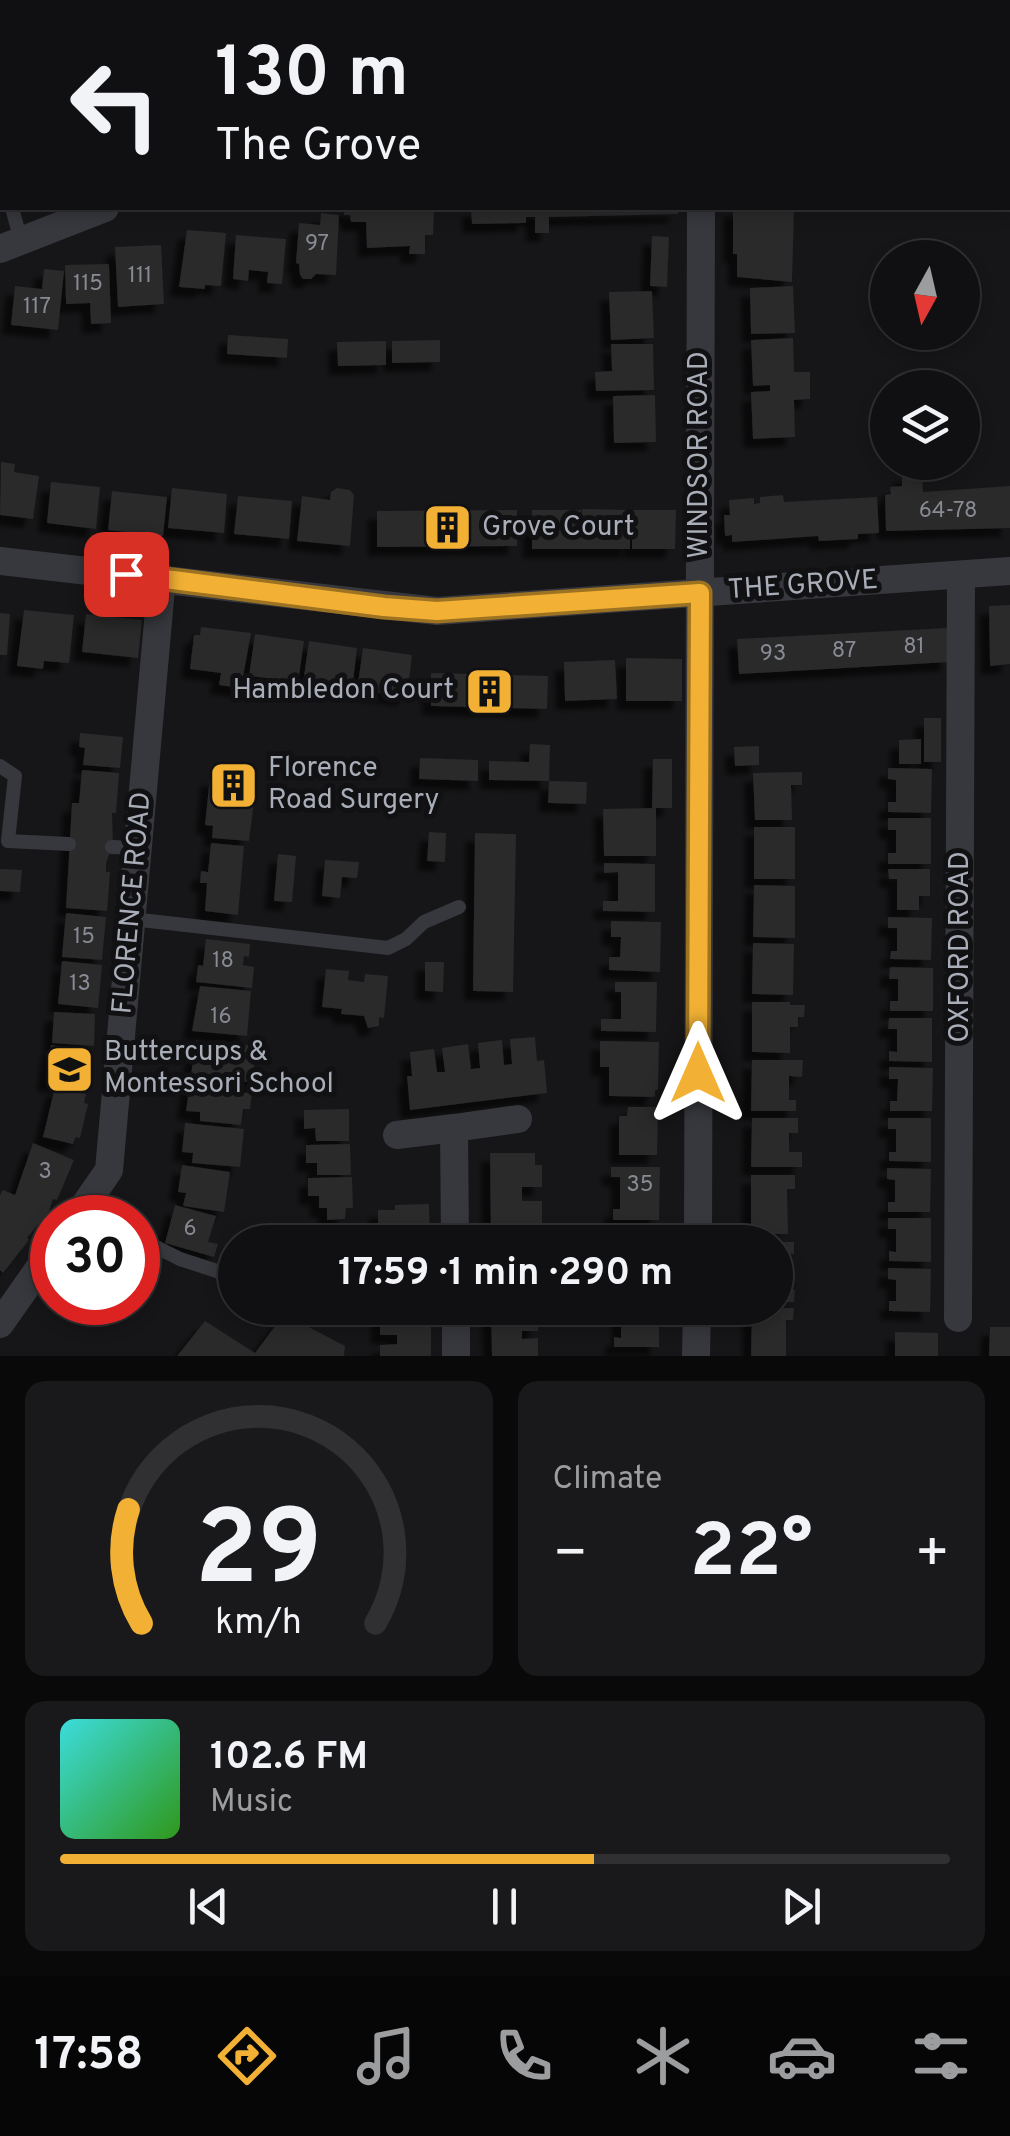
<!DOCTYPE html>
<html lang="en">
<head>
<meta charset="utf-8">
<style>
	body { margin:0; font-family:Overpass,sans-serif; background:#19191b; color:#f1f3f6; height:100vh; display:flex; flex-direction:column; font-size:38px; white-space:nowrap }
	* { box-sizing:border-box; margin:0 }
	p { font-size:32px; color:#9c9d9f }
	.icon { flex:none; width:55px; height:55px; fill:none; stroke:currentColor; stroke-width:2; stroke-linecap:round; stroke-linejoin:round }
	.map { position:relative; height:1356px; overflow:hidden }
	.side { display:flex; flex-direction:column; gap:25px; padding:25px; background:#09090a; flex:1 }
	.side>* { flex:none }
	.hud { position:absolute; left:0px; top:0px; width:1010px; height:210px; box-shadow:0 5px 15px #0003,0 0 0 2px #303032; background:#101012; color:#f1f3f6; overflow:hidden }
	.needle { width:65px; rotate:188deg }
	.fabs { position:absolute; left:870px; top:240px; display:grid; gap:20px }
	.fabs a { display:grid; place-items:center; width:110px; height:110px; border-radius:50%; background:#101012; box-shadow:0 5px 15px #0003,0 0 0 2px #303032; font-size:50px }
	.speed { position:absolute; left:30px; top:1195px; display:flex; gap:20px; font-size:50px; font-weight:700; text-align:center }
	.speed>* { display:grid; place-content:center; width:130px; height:130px; border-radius:50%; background:#101012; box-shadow:0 5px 15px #0003,0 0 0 2px #303032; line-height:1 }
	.speed .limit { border:15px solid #d22; background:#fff; color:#111 }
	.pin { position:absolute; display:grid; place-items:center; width:85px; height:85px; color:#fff; margin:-42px; border-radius:20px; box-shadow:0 5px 15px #0006 }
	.me { position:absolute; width:110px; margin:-55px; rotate:0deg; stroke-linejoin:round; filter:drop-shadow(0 0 8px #0008) }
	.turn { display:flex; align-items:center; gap:35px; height:210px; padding:0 50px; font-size:45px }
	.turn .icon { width:130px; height:130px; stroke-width:2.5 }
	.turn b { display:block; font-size:70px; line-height:85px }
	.big { font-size:75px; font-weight:700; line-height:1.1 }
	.side .tile { flex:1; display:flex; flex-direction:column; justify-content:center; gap:15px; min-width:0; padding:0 35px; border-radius:20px; background:#19191b }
	.side .dial { align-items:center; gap:0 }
	.dial svg { height:260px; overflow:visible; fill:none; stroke:#303032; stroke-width:7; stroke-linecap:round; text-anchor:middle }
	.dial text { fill:#f1f3f6; stroke:none }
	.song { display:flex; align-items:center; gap:30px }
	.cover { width:120px; height:120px; border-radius:15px; background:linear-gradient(135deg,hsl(180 70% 55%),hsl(110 70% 35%)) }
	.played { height:10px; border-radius:5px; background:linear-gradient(90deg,#f2b134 60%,#303032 60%) }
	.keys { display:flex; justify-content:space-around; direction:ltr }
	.heat { display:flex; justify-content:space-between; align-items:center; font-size:55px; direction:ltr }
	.side .tiles { flex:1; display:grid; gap:25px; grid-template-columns:1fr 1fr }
	.tile:last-child { grid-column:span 2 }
	.trip { position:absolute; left:218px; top:1225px; width:575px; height:100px; border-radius:50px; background:#101012; box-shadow:0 5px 15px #0003,0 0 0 2px #303032; font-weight:700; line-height:100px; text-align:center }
	.tabs { display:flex; height:160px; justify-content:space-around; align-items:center; background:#060607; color:#9c9d9f }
	.tabs .icon { width:70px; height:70px }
	.tabs .selected { color:#f2b134 }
	.tabs b { font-size:45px; color:#f1f3f6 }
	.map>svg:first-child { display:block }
	.building { fill:#29292c; filter:url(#shadow) }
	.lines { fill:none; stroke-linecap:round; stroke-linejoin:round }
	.lane { stroke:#37383d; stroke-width:14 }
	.street { stroke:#37383d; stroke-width:28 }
	.route-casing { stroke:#9d7322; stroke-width:25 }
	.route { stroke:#f2b134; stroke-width:18 }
	.labels { text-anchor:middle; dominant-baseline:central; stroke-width:10; stroke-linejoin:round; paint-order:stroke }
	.number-label { font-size:22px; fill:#888b94 }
	.street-label { font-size:28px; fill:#a8adb8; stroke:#111113 }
	.poi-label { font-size:28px; fill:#a8adb8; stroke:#111113; text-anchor:start }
</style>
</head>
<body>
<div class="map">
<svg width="1010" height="1356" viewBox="0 0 1010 1356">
	<defs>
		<filter id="shadow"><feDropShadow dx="-9" dy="9" stdDeviation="2.5" flood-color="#0009"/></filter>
	</defs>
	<rect width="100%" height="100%" fill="#161618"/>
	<path class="building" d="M344,208H434L433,235H425V254H409L410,246L367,248L366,222H351L350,215H344Z
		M471,208H678V214L549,217V233H535V217H526V223L472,224Z
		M733,208H794L792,282L737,277V254H733Z
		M321,213L339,215L336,275L316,274L311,279H303L300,275L299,264L296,263L299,223L320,225Z
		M187,230L226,233L221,286L205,285V289L179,287Z
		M236,235L286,239L282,284L267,283L268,272L249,270L248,281L233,279Z
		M652,236L669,237L667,287L650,286Z
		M161,245L164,304L118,307L115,247Z
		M109,264L111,323L91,324L90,303L66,304L65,265Z
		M44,269L64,271L58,330L11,325L15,286L42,289Z
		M793,286L795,333L751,334L750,288Z
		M652,291L654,338L611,340L609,292Z
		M228,335L288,339L287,358L227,354Z
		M793,338L794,372H810V399L794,400L795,437L753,439L751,392L770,391V385L753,386L751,340Z
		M440,340V362L392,363V341Z
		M386,341V365L338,366L337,342Z
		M611,344H653L654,390L596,391L595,372L612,371Z
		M655,395L656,442L614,443L613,396Z
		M1,462L15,464L14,472L39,476L33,519L0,515Z
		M922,473L923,492L1010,486V528L886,531L885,495L891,494L890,487L902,486V475Z
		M51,482L100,487L96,529L47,523Z
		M172,488L227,494L224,533L168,528Z
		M337,488L350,490L354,495L350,546L297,541L302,496L330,500L331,492Z
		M112,491L167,497L163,536L108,530Z
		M783,495L784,502L877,497L879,533L858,534V539L819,541L818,536L732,542V535L725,536L724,515H730L729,500L754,498V504L760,503V497Z
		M238,496L292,501L289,539L234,534Z
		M582,509L630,510V549H532V510H581L582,541Z
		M517,510V546L377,547V511Z
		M632,510H676L675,549H632Z
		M1010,605V664L990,666L989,606Z
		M24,610L74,615L69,663L44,661L43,669L17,666Z
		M0,613L10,614L7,655H0Z
		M86,614L142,620L138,658L82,652Z
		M201,627L251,633L241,688L219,685L221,673L190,669L194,635H200Z
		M948,628L950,662L739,674L737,639Z
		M255,634L304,641L298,682L249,676Z
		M309,641L357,648L352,690L303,683Z
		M363,648L412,655L407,697L357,690Z
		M626,658L682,659V701H626Z
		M615,660L617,699L565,701L564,662Z
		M431,673L548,676L547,709L431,706Z
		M924,718H941V762H924Z
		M80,733L123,737L120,768L83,765L85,748L79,747Z
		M921,739V764H899V740Z
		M530,744L550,745L549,781L489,780V761L529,762Z
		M759,746V765L735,766L734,747Z
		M420,758L478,760V781L419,779Z
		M653,759H672V808H652Z
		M888,768L932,769L931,813L888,812V802H896V780L888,779Z
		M82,770L119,773L116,813H112L113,844L106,863V872H110L107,911L66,908L72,803H79Z
		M221,770L252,773L257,778L249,841L212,838L213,826L205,825L210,777L219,778Z
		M802,772V785H791L792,820H755L753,773Z
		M549,781L587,782L586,804L548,803Z
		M656,808V856H604L603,809Z
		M888,818H931V864H888V853H896V830H888Z
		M754,827H795V879H754Z
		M429,832L446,833L445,862L427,861Z
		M475,833L516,834L513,992L473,991Z
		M211,843L244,846L238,915L205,911L207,883H200L201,871L208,872Z
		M278,854L296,856L292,902L274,901Z
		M325,860L359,862L357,878L342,877L340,898L322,896Z
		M604,863L655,864V912L603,911V901H618V872L604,873Z
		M0,869L22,870L20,892L0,891Z
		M888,869H930V896H919V910H897V879H889Z
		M754,885L795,886V938L753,937Z
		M66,913L106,917L102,960L62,957Z
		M888,917L932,918L931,960L890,959L891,951H897V928H888Z
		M611,921L661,922L660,972L609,970V957H620L621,937H611Z
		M206,939L250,944L249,957L244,956L243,965L254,967L252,988L196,982L198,965L203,966Z
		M753,943L794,944L793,995L752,994Z
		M62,961L102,965L98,1008L58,1004Z
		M425,962H444L443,992L425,991Z
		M890,967L933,968V1011H890V1001H898V979H889Z
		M326,969L349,971L348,980L364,982L365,974L388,976L384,1018L379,1017V1026L368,1028L364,1016L341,1014L342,1009L322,1007Z
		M615,982H657L656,1032L601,1031V1019H621V992H615Z
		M200,986L251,991L247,1036L192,1031Z
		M752,1002H790V1005H805L804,1017H798V1027H790V1053L752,1052Z
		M54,1012L95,1014L94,1046L52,1043Z
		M889,1018H932V1062L889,1061V1051L897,1052V1029H888Z
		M535,1037L537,1061L544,1060L547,1093L410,1110L407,1076H412L410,1052L434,1049L437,1072H445L442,1048L468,1044L471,1069L480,1068L478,1043L502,1040L504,1065L512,1064L510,1039Z
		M196,1040L256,1046L254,1068L265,1069L264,1083L234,1081L233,1092L252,1093L250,1109H243L241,1125L200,1121V1112L186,1111Z
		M600,1041L659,1042L658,1090H655V1097L609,1096V1067H600Z
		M51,1045L71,1048L70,1054L92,1057L87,1087L46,1082Z
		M752,1060H803L802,1077L789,1076V1100H796V1111H751Z
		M889,1067L933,1068L932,1111H890V1101H897L898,1079H889Z
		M55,1087L86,1094L84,1103L88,1104L80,1138L76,1137L73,1144L43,1137Z
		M628,1107H658L657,1155H619V1116H627Z
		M349,1109V1141H316L315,1128L304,1129V1110Z
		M752,1118H798V1133H789V1152H802V1167H751Z
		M888,1118H931V1162L889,1161V1152H896V1129H888Z
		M185,1123L244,1129L240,1167L192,1163L193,1153L182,1152Z
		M33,1143L74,1160L57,1200L53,1199L49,1211L27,1238L29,1240L3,1273L0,1270V1195L3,1190L15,1195Z
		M350,1144L351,1175H317V1163H306V1145Z
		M490,1153H535V1165H542V1187H522V1201H542V1227H522V1236L537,1237V1242H491Z
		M182,1165L230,1172L224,1212L183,1206L186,1193L178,1192Z
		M611,1167H660L659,1220H613V1209H620V1177H611Z
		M887,1168L931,1169L930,1212H888V1202H895V1180L887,1179Z
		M751,1175H795V1189H787L788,1234H751Z
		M352,1177L353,1208H346L345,1219L327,1220V1208H319V1196H308V1178Z
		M429,1204L430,1242H396V1232L378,1233V1210H395V1205Z
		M175,1205L216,1216L208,1242L218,1244L214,1257L165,1243Z
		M888,1218H931V1262L889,1261V1251L896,1252V1229H888Z
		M263,1229L339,1240V1242H261Z
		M620,1232L656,1233V1239L664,1242H614V1238H620Z
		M775,1242H794V1254L786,1253V1290H795L794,1302H775Z
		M143,1247L152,1252L148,1256L162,1267L138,1302V1248L141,1250Z
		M888,1268L931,1269L930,1312L889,1311V1301H896V1280L888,1279Z
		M397,1308H431V1356H380V1345L397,1344V1335H380V1311H397Z
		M491,1308H538V1331H522V1339L538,1338V1356H492Z
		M613,1308H659V1347H614V1337L621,1338V1312H613Z
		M752,1308H794L793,1320H786V1356H751Z
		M284,1314L345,1346L344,1356H177L205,1321L255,1353Z
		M990,1327H1010V1356H989Z
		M895,1332L938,1333V1356H895Z"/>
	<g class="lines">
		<path class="lane" d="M0,140H2
			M12,208L21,241
			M0,766L15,776L8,841L69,844
			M112,847L138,848
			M132,919L388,948L406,939L424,922L459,907
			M84,1206L102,1218
			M138,1238L180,1259L232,1276"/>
		<path class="street" d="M319,0V2
			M700,0V2
			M1008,76H1010
			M0,249L105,208
			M0,561L437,611L1010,571
			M454,1128L518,1119
			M397,1135L454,1128L455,1242
			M76,1218L109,1170L162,577
			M698,1242L701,208
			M456,1308V1356
			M958,1318L961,575
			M0,1324L52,1250
			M696,1356L697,1308"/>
	</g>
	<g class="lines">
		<defs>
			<path id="route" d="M126,574L384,607L437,611L700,593L698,1073"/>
		</defs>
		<use href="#route" class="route-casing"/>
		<use href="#route" class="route"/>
	</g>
	<defs>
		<symbol id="building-square" viewBox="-11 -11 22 22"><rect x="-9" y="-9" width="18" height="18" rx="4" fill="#f2b134" stroke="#111113"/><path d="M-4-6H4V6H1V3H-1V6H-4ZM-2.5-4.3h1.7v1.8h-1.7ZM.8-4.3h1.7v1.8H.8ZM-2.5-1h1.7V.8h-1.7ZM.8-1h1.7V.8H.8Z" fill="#111"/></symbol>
		<symbol id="school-square" viewBox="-11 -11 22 22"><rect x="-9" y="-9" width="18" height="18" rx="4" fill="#f2b134" stroke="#111113"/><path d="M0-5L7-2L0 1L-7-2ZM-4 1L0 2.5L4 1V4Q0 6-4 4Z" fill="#111"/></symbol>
	</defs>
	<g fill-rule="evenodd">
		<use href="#building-square" x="420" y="500" width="55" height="55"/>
		<use href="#building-square" x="462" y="664" width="55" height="55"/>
		<use href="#building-square" x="206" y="758" width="55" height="55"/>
		<use href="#school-square" x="42" y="1042" width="55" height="55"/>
	</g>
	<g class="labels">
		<g class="number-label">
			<text x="317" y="244">97</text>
			<text x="140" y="276">111</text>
			<text x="88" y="284">115</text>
			<text x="37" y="307">117</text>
			<text x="948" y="511">64-78</text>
			<text x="914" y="647">81</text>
			<text x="844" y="651">87</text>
			<text x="773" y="654">93</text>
			<text x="84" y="937">15</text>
			<text x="223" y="961">18</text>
			<text x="80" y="984">13</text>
			<text x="221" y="1017">16</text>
			<text x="45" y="1172">3</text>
			<text x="640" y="1185">35</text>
			<text x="190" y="1229">6</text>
		</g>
		<g class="street-label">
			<text transform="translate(700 455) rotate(-90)">WINDSOR ROAD</text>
			<text transform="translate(803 586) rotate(-4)">THE GROVE</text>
			<text transform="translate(133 903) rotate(-85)">FLORENCE ROAD</text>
			<text transform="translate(961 947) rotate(-90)">OXFORD ROAD</text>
		</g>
		<g class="poi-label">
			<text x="482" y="528">Grove Court</text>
			<text x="454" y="691" text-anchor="end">Hambledon Court</text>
			<text x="268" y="769">Florence<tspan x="268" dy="32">Road Surgery</tspan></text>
			<text x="104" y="1053">Buttercups &amp;<tspan x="104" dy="32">Montessori School</tspan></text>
		</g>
	</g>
</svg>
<div class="fabs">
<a><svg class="needle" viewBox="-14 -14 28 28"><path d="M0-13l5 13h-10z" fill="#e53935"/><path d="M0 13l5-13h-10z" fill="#9c9d9f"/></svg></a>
<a><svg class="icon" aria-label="layers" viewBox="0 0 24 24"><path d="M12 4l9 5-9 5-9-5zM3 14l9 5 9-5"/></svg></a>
</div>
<div class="speed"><div class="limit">30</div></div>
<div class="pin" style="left:126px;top:574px;background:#d93025"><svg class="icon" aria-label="arrive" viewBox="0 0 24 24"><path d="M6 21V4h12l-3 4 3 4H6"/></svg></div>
<svg class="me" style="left:698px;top:1073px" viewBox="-20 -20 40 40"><path d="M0-17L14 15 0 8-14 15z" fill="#f2b134" stroke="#fff" stroke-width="4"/></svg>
<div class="trip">17:59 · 1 min · 290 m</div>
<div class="hud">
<div class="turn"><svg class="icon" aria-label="left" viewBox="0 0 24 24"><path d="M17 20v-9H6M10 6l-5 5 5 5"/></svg><div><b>130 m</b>The Grove</div></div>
</div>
</div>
<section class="side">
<div class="tiles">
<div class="tile dial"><svg viewBox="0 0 100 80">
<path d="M14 69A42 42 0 1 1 86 69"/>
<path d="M14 69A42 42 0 0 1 10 34" stroke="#f2b134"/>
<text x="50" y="56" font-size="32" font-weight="700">29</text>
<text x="50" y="72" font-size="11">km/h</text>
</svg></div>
<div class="tile"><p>Climate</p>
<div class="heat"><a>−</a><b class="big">22°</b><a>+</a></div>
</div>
<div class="tile">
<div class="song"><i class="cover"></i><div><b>102.6 FM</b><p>Music</p></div></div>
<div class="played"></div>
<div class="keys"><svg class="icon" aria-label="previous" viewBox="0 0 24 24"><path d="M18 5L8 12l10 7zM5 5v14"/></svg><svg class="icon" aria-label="pause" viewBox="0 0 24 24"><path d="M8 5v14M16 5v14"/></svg><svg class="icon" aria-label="next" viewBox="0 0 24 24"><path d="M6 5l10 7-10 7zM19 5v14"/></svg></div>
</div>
</div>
</section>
<nav class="tabs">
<b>17:58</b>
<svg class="icon selected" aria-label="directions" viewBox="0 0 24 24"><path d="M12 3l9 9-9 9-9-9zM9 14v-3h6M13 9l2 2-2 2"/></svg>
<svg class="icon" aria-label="music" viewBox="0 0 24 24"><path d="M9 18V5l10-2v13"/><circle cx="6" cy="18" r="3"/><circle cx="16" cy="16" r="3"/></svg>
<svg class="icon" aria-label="phone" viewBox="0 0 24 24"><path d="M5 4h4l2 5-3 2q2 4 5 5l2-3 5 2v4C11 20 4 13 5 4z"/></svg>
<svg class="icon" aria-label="climate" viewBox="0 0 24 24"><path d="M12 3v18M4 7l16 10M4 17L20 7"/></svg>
<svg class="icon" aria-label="car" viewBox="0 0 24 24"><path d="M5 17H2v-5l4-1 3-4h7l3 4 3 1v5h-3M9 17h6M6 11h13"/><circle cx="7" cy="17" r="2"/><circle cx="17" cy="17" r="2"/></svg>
<svg class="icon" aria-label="filters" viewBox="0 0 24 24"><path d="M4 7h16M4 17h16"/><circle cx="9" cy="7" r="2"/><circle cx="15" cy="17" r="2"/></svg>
</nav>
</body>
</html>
